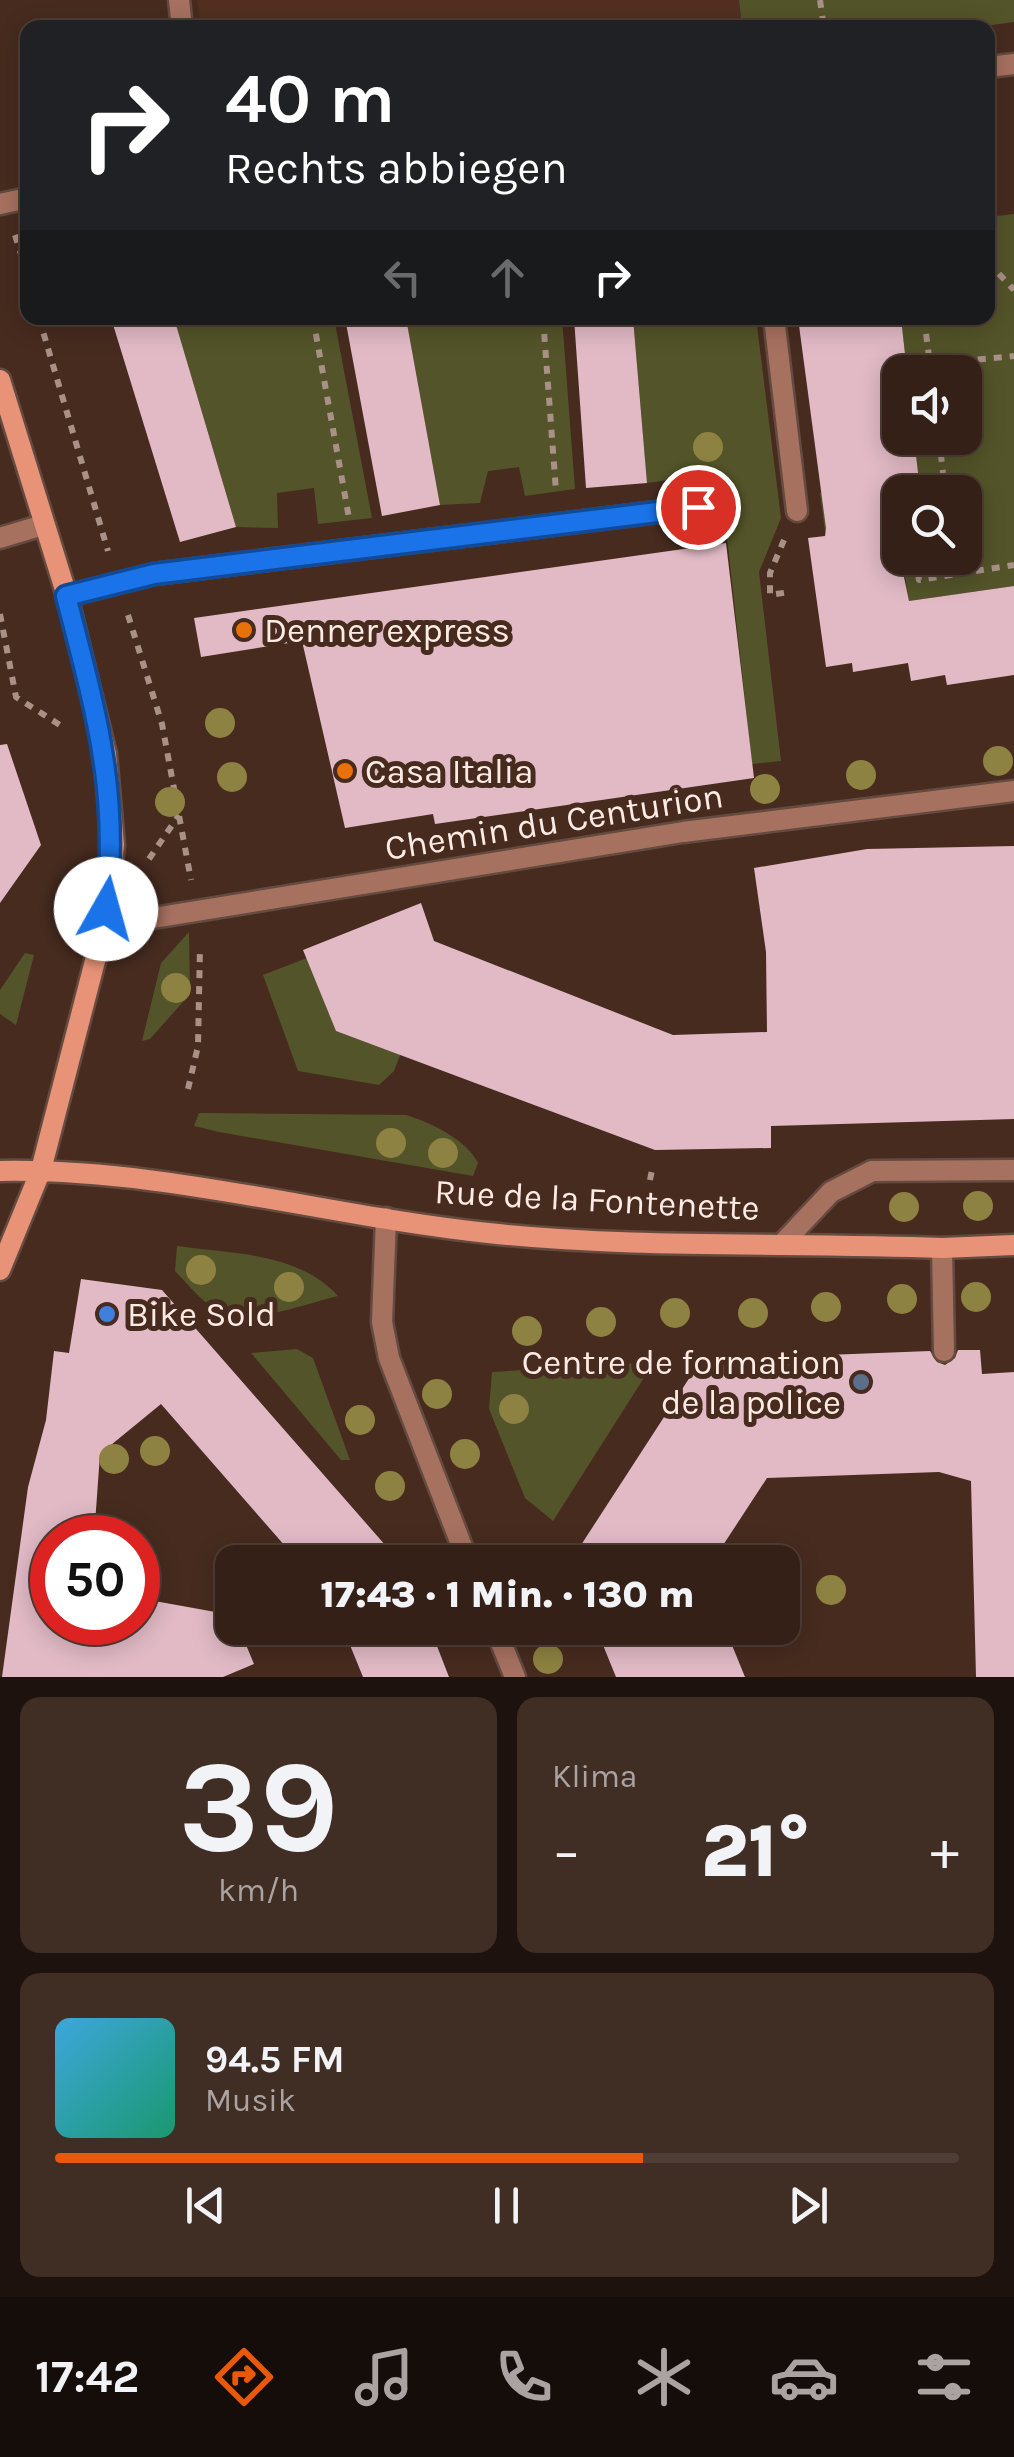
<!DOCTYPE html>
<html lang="de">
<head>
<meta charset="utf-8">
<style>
	body { margin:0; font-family:Karla,sans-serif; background:#402d24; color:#f1f3f6; height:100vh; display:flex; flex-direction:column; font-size:38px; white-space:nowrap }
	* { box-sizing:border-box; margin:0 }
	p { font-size:32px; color:#aaa3a1 }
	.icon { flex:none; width:55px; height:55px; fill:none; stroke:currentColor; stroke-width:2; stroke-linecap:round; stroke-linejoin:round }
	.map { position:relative; height:1677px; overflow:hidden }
	.details { display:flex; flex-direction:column; gap:20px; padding:20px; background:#1d120d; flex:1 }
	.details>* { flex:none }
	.guide { position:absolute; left:20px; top:20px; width:975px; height:305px; border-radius:20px; box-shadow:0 5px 25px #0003,0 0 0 2px #4f3e36; background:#202124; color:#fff; overflow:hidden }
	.fabs { position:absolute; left:882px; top:355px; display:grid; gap:20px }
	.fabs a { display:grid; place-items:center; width:100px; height:100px; border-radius:20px; background:#352017; box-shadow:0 5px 25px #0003,0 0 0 2px #4f3e36; font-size:50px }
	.speed { position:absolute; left:30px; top:1515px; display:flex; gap:20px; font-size:50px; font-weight:700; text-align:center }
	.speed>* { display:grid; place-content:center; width:130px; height:130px; border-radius:50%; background:#352017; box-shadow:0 5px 25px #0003,0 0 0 2px #4f3e36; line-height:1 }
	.speed .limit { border:15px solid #d22; background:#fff; color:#111 }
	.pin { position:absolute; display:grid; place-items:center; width:85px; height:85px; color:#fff; margin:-42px; border:5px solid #fff; border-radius:50%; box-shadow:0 2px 10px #0007 }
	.me { position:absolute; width:110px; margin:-55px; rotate:7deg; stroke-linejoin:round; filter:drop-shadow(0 0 8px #0008) }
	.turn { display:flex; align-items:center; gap:35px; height:210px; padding:0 40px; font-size:45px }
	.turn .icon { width:130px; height:130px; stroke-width:2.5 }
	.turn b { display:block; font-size:70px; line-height:85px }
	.lanes { display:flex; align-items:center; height:95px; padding:0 40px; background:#0003; justify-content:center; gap:50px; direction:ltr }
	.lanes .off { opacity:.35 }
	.big { font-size:75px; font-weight:800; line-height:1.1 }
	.details .tile { flex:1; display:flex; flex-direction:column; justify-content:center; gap:15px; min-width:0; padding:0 35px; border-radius:20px; background:#402d24 }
	.details .dial { align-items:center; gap:0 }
	.dial b { font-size:130px; line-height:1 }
	.song { display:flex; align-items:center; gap:30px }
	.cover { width:120px; height:120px; border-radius:15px; background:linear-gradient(135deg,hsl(200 70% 55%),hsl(160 70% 35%)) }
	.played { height:10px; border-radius:5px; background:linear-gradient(90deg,#ea580c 65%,#4f3e36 65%) }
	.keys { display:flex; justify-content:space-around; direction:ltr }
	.heat { display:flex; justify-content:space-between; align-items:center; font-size:55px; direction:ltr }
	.details .tiles { flex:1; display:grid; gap:20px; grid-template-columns:1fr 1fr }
	.tile:last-child { grid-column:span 2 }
	.trip { position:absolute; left:215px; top:1545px; width:585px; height:100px; border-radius:20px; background:#352017; box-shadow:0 5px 25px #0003,0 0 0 2px #4f3e36; font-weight:800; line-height:100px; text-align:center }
	.tabs { display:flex; height:160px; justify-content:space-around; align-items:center; background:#150d09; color:#aaa3a1 }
	.tabs .icon { width:70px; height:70px }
	.tabs .on { color:#ea580c }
	.tabs b { font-size:45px; color:#f1f3f6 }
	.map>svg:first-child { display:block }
	.built { fill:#522f20 }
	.green { fill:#535429 }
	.building { fill:#e1bac6 }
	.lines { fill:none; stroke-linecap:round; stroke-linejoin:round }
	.lane-casing { stroke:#644a3f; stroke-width:25 }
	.street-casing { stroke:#644a3f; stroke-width:25 }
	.secondary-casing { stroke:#644a3f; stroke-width:25 }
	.path { stroke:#a99188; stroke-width:6; stroke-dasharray:8 8; stroke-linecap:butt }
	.lane { stroke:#a77160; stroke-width:20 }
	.street { stroke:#a77160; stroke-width:20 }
	.secondary { stroke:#e89378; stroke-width:20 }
	.tree { fill:#8d8241 }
	.route-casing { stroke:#114b97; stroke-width:25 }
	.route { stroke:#1a73e8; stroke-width:18 }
	.food-dot { fill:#e8710a; stroke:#472b1f; stroke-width:4 }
	.shop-dot { fill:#3f7fe0; stroke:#472b1f; stroke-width:4 }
	.service-dot { fill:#5c6f8a; stroke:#472b1f; stroke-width:4 }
	.labels { text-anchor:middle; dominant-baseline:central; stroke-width:10; stroke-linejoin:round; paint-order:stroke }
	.poi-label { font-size:35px; fill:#ffebe4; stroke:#472b1f; text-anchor:start }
	.street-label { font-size:35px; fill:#ffebe4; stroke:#472b1f }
</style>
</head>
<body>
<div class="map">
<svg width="1014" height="1677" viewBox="0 0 1014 1677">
	<rect width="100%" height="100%" fill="#472b1f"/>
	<path class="built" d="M197,0H739L742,27H200Z"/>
	<path class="green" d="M739,0H1014V22L970,28L742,27Z
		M1014,214V586L909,601L902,558H965V492H900L886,526L825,531L820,493L868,495L919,482L914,438H965V372H907L901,318H988V217Z
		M174,318H334L372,518L318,524L314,488L277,493L278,528L236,527Z
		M406,318H562L575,489L525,496L519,467L488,471L480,503L440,505Z
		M633,318H756L781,518L759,572L781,761L752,764L720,473L647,483Z
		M189,932L190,994L150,1039L142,1041L161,963Z
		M25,953L34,955L16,1025L0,1014V990Z
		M307,958L337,1032L350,1029L401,1053L394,1071L379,1085L298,1071L263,975Z
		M199,1113L406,1115C430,1122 467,1140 478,1163L473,1176L219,1132L194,1126Z
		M177,1246C233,1254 298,1252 338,1296C304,1304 247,1328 215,1309C200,1300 187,1283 175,1271Z
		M297,1349L313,1358L350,1460H341L251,1353Z
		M654,1362L553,1521L525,1498L489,1409L492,1372Z"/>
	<path class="building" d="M111,318H174L236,527L180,542Z
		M345,318H406L440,505L382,516Z
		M574,318H633L647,483L586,488Z
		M798,318H901L907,372H900V438H914L919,481L900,487V558L909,601L1014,586V675L947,685L945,675L911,681L908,663L853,672L852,663L826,667L808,538L825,536L826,528Z
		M726,543L754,778L435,824L433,814L345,828L302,641L201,657L194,618Z
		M7,744L41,845L0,903V745Z
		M1014,846V1119L771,1126V1148L655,1150L336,1031L303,950L421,903L434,941L673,1035L767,1032L766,952L754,868L867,849Z
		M81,1279L162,1290L400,1562H299L161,1404L100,1454L94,1538H52V1622H138V1598L232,1615V1628H239L254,1664L223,1677H2L28,1487L46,1420L54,1351L69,1353Z
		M958,1350H980L982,1374L1014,1372V1677H976L971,1481L939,1472L767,1478L712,1562H570L701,1360L930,1351L937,1362L945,1365L955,1358Z
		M343,1628H430L449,1677H363Z
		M596,1628H725L745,1677H616Z"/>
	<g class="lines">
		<defs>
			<path id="lane" d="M774,318L797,511
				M0,538L43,525
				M67,596L154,574L698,507
				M784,1242L831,1192L872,1171L1014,1170
				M942,1248L944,1351"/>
			<path id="street" d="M179,0L182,28
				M988,67L1014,64
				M0,204L28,198
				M104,926L683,832L1014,791
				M386,1218L382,1322L389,1358L468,1562
				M495,1628L515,1677"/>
			<path id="secondary" d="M0,380L67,596L106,754L114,845L104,926L41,1170L0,1270
				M0,1171C164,1168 326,1216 488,1233C634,1249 794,1242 942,1248L1014,1245"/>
		</defs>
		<use href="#lane" class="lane-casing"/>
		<use href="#street" class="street-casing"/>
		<use href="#secondary" class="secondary-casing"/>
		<path class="path" d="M820,0L824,28
			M15,235L28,277
			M988,262L1014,290
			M39,318L108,551
			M313,318L349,518
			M543,318L556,491
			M924,318L931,372
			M930,364L1014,356
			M939,438L943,473
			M784,540L770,573V595L790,592
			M915,558L919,580L1014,565
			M0,614L16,697L63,727
			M128,615L162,724L191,880
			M149,859L179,815
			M188,1089L198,1046L200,947
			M650,1180L652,1170"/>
		<use href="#lane" class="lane"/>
		<use href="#street" class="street"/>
		<use href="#secondary" class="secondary"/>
	</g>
	<g class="tree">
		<circle cx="708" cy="447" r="15"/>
		<circle cx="220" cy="723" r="15"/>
		<circle cx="998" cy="761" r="15"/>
		<circle cx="861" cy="775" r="15"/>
		<circle cx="232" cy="777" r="15"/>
		<circle cx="765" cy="789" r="15"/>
		<circle cx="170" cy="802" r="15"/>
		<circle cx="176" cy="988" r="15"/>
		<circle cx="391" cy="1143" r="15"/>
		<circle cx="443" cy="1153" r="15"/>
		<circle cx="978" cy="1206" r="15"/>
		<circle cx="904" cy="1207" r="15"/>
		<circle cx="201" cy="1270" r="15"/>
		<circle cx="289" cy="1287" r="15"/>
		<circle cx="976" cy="1297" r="15"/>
		<circle cx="902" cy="1299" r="15"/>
		<circle cx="826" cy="1307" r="15"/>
		<circle cx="675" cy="1313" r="15"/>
		<circle cx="753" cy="1313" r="15"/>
		<circle cx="601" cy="1322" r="15"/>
		<circle cx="527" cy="1331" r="15"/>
		<circle cx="437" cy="1394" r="15"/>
		<circle cx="514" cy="1409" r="15"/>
		<circle cx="360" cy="1420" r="15"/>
		<circle cx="155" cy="1451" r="15"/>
		<circle cx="465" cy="1454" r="15"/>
		<circle cx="114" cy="1459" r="15"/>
		<circle cx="390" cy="1486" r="15"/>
		<circle cx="831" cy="1590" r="15"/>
		<circle cx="548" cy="1659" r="15"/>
	</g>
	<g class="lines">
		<defs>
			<path id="route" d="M106,909C120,792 95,709 66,596L154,574L698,507"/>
		</defs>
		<use href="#route" class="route-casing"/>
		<use href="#route" class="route"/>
	</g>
	<g class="food-dot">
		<circle cx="244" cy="630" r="10"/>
		<circle cx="345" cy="771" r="10"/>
	</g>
	<circle class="shop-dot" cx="107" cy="1314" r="10"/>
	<circle class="service-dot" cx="861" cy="1382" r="10"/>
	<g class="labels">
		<g class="poi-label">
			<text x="264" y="630">Denner express</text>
			<text x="365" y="771">Casa Italia</text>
			<text x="127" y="1314">Bike Sold</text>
			<text x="841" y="1362" text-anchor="end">Centre de formation<tspan x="841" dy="40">de la police</tspan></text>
		</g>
		<g class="street-label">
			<text transform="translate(554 822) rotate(-9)">Chemin du Centurion</text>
			<text transform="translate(597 1200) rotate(3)">Rue de la Fontenette</text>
		</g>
	</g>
</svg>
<div class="fabs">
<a><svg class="icon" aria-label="sound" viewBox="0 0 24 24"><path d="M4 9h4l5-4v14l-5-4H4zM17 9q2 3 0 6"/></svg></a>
<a><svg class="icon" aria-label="search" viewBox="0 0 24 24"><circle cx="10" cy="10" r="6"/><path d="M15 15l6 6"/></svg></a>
</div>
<div class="speed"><div class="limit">50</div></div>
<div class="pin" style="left:698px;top:507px;background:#d93025"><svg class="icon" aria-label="arrive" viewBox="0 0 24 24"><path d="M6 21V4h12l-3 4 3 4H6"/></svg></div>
<svg class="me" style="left:106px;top:909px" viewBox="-20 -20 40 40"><circle r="19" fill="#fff"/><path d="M0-13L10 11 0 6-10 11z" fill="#1a73e8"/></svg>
<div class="trip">17:43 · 1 Min. · 130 m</div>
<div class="guide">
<div class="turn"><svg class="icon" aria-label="right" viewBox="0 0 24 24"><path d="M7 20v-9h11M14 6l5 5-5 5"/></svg><div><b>40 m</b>Rechts abbiegen</div></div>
<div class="lanes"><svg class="icon off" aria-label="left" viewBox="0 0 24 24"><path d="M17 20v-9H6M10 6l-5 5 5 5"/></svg><svg class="icon off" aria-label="ahead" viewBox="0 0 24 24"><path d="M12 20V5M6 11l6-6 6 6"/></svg><svg class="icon" aria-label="right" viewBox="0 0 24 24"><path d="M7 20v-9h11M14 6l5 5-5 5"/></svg></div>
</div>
</div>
<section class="details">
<div class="tiles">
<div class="tile dial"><b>39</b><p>km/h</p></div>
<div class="tile"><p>Klima</p>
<div class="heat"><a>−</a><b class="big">21°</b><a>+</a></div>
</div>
<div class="tile">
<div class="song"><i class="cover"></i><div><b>94.5 FM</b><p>Musik</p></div></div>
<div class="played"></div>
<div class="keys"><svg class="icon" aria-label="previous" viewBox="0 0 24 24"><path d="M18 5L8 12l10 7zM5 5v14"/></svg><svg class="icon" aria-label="pause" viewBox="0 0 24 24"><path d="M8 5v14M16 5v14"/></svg><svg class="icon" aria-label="next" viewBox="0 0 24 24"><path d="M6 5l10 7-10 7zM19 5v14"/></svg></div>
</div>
</div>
</section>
<nav class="tabs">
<b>17:42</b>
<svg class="icon on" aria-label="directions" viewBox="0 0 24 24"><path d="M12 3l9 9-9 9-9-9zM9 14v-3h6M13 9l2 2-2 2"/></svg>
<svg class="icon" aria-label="music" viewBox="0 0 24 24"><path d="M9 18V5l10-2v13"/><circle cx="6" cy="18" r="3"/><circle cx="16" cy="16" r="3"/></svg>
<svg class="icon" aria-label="phone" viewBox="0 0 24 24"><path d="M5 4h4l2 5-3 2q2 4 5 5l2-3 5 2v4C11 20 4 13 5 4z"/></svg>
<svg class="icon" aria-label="climate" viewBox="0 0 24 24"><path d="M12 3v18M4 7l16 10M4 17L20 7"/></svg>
<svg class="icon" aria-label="car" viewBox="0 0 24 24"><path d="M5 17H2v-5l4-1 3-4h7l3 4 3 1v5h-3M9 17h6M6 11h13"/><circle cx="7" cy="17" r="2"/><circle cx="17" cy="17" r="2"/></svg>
<svg class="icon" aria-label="filters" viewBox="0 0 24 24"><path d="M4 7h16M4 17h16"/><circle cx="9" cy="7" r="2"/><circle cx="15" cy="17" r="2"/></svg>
</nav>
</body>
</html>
